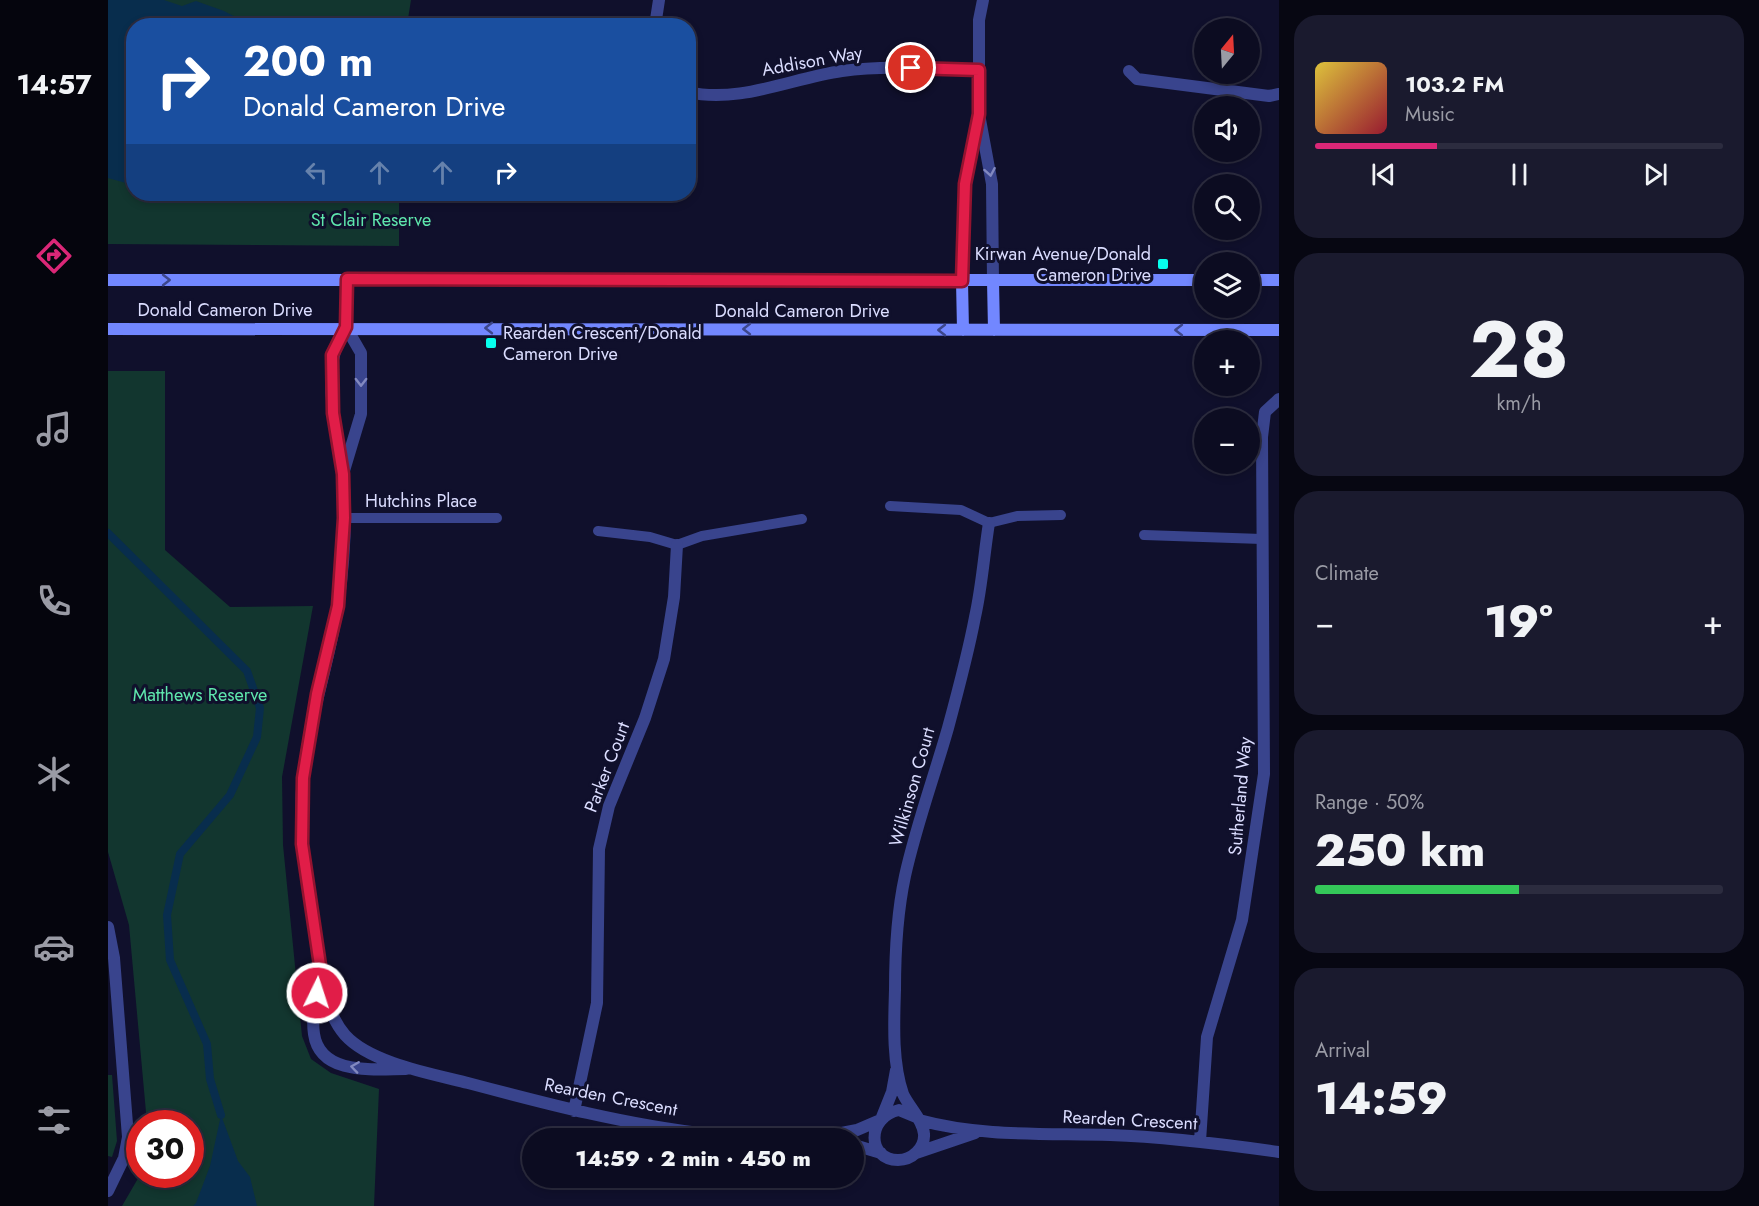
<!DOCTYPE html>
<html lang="en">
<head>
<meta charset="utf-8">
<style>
	body { margin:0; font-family:Jost,sans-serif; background:#1a1a2e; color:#f1f3f6; height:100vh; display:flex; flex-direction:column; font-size:22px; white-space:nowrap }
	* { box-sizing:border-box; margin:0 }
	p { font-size:20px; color:#9a9ba5 }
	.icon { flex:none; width:33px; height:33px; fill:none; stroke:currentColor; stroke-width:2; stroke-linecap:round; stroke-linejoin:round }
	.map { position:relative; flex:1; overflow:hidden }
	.drawer { display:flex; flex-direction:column; gap:15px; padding:15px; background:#070712; width:480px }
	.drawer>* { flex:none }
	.banner { position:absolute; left:18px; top:18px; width:570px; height:183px; border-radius:24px; box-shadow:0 3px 9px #0003,0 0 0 2px #2c2c3f; background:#1a4fa0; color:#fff; overflow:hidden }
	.needle { width:39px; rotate:18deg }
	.tools { position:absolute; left:1086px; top:18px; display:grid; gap:12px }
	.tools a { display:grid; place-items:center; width:66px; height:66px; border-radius:50%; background:#0c0c21; box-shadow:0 3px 9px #0003,0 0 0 2px #2c2c3f; font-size:30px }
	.speed { position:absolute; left:18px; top:1110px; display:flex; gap:12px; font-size:30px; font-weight:700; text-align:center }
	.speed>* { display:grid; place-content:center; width:78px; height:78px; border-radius:50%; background:#0c0c21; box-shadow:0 3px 9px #0003,0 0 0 2px #2c2c3f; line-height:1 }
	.speed .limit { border:9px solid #d22; background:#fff; color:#111 }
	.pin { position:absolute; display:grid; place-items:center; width:51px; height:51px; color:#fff; margin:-26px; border:3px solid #fff; border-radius:50%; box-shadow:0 2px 6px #0007 }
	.me { position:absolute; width:66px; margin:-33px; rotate:4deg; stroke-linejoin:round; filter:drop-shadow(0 0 4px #0008) }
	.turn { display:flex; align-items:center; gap:21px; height:126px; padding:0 18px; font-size:27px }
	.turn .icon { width:78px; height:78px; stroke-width:2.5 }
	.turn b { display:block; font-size:42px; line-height:51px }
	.lanes { display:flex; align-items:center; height:57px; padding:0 18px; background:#0003; justify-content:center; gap:30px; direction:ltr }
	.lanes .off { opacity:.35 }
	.big { font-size:45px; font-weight:800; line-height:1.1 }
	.drawer .card { flex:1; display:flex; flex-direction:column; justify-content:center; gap:9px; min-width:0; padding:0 21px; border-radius:24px; background:#1a1a2e }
	.drawer .dial { align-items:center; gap:0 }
	.dial b { font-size:78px; line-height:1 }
	.song { display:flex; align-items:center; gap:18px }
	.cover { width:72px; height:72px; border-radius:9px; background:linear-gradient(135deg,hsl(50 70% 55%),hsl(350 70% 35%)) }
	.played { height:6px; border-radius:3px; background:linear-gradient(90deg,#db2777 30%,#2c2c3f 30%) }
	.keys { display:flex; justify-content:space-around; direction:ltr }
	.heat { display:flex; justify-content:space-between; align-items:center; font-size:33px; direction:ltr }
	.charge { height:9px; border-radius:4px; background:linear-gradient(90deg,#34c759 50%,#2c2c3f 0) }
	.trip { position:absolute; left:414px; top:1128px; width:342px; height:60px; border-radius:30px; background:#0c0c21; box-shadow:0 3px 9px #0003,0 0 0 2px #2c2c3f; font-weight:800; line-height:60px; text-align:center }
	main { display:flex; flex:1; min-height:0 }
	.tabs { display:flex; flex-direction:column; width:108px; justify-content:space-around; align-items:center; background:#05050d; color:#9a9ba5 }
	.tabs .icon { width:42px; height:42px }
	.tabs .active { color:#db2777 }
	.tabs b { font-size:27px; color:#f1f3f6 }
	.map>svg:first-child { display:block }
	.green { fill:#12362f }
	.water { fill:#082d4d }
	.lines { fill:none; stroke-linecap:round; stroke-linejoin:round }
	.stream { stroke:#082d4d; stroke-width:8 }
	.lane { stroke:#39448d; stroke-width:10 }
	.street { stroke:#39448d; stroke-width:12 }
	.secondary { stroke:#7287ff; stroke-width:12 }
	.oneway { stroke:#8289c0 }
	.oneway2 { stroke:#3c468b }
	.route-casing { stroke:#92132f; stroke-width:15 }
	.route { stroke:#e11d48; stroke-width:10 }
	.poi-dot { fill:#07ffed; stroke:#10102c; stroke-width:2 }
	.labels { text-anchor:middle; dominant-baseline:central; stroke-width:6; stroke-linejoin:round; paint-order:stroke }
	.street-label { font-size:18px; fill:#dbddff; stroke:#10102c }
	.park-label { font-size:18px; fill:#5fe7ad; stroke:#10102c }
	.poi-label { font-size:18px; fill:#dbddff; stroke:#10102c; text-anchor:end }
</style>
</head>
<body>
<main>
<nav class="tabs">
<b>14:57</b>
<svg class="icon active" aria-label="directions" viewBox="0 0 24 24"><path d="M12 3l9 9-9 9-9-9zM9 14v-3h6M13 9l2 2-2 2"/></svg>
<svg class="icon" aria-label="music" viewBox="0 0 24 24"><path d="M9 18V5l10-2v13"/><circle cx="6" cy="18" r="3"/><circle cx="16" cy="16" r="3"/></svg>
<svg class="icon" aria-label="phone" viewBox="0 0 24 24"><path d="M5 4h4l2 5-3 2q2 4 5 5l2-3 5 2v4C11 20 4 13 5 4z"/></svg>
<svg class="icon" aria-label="climate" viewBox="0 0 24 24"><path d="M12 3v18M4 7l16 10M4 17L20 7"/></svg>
<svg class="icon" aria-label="car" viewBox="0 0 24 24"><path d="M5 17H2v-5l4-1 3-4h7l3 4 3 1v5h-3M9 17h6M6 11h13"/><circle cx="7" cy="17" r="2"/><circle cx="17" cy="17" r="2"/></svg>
<svg class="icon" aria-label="filters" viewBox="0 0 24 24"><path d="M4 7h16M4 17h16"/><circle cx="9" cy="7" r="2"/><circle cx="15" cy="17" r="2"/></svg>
</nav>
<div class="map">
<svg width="1171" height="1206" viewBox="0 0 1171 1206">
	<rect width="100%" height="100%" fill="#10102c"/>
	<path class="green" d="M0,0H303L299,25L26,26V194H291V246L0,244Z
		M0,371H57V550L122,607L205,606L174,777L175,845L194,1036L203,1059L223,1073L271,1089L266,1206H14L32,1175L82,1174V1124L39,1123L21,925L0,852Z
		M0,1075H4L9,1141L4,1157L0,1156Z"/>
	<path class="water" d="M0,0H56L74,6L88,1L116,11L143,25L26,26L25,185L0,178Z
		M113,1115L130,1161L142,1177L149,1206H85L88,1203L102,1166Z"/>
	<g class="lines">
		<path class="stream" d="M0,533L139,671L152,708L149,737L122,795L72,854L59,915L62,960L99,1044L102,1079L113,1115"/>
		<path class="lane" d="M782,506L853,510L881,523L909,516L953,515
			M236,518H389
			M490,531L542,537L569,545L594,536L694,519
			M1036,535L1154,539"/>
		<path class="street" d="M875,0L871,20V114L884,184L885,281
			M547,26L551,0
			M1021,71L1029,79L1161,96L1171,94
			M580,92C631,104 684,78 734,71C779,65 825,69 871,70
			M854,281L857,184L870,121
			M235,474L253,414V353L238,327C209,371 230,426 235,474C239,516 236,564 230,606C221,663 201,719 195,777C189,831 200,885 208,939C212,970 216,1011 237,1035C262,1063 324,1074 360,1083C439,1104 519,1125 601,1134C633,1138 665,1137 697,1138
			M0,927L6,958L20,1137L16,1158L0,1191
			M212,977C209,995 203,1015 206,1034C212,1076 267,1069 298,1069
			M466,1111L489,1003L491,849L501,806L537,718L556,659L566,597L569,545
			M774,1117L784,1092L788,1070
			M808,1117L791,1110C758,1117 759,1160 790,1160C804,1160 817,1148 816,1134C815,1120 801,1107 795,1094C784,1062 786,1022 787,990C787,952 789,913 797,876C808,826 826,777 840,728C850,691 860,654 867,617C874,586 876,554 881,523
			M811,1120C873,1137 938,1133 1002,1135C1059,1137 1115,1144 1171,1152
			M708,1138L749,1130L770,1121
			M1092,1141L1099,1037L1134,920L1156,774L1154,437L1157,412L1171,399
			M746,1145L773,1153
			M808,1153L867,1133"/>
		<path class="secondary" d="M0,280H1096
			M1142,280H1171
			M854,281L855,330
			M885,281L886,330
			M238,327L239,280
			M0,329L1171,330"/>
	</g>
	<defs><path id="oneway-chevron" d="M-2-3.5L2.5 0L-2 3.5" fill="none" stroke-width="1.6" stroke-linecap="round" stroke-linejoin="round" transform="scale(1.5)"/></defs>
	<g class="oneway">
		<use href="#oneway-chevron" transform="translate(882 172) rotate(80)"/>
		<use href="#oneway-chevron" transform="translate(253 382) rotate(90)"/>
		<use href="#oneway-chevron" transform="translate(247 1067) rotate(-172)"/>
	</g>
	<g class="oneway2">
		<use href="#oneway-chevron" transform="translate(58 280)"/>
		<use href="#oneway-chevron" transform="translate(381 328) rotate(-180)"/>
		<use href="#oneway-chevron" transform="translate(639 329) rotate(-180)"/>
		<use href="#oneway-chevron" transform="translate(834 330) rotate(-180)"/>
		<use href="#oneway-chevron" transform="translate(1071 330) rotate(180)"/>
	</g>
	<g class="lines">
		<defs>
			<path id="route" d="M209,993L213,972L194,844L195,778L209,694L230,606L236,518L235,474L225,413L224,355L238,327L239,279L854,281L857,184L871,114V70L803,68"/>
		</defs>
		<use href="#route" class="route-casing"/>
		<use href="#route" class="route"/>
	</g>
	<g class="poi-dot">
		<rect x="1049" y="258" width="12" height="12" rx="3"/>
		<rect x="377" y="337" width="12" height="12" rx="3"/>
	</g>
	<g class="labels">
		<g class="street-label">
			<text transform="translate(704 61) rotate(-10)">Addison Way</text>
			<text x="117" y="310">Donald Cameron Drive</text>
			<text x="694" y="311">Donald Cameron Drive</text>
			<text x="313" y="501">Hutchins Place</text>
			<text transform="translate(499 767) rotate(-69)">Parker Court</text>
			<text transform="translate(804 787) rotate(-74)">Wilkinson Court</text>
			<text transform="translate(1132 796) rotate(-85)">Sutherland Way</text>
			<text transform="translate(503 1097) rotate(11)">Rearden Crescent</text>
			<text transform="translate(1022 1120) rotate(3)">Rearden Crescent</text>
		</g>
		<g class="park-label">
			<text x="263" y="220">St Clair Reserve</text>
			<text x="92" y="695">Matthews Reserve</text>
		</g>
		<g class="poi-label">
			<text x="1043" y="254">Kirwan Avenue/Donald<tspan x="1043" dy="21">Cameron Drive</tspan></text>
			<text x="395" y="333" text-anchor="start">Rearden Crescent/Donald<tspan x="395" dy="21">Cameron Drive</tspan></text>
		</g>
	</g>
</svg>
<div class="tools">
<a><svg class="needle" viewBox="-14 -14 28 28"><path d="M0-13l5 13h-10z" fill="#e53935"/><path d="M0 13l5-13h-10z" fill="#9a9ba5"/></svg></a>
<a><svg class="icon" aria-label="sound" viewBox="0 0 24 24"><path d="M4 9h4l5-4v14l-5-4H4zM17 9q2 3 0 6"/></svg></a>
<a><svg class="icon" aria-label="search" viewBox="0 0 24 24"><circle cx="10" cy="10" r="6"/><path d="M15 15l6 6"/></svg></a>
<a><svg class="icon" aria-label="layers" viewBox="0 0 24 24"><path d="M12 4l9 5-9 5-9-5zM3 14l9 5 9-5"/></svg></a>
<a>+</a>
<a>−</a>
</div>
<div class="speed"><div class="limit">30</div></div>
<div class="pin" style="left:803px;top:68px;background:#d93025"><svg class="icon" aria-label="arrive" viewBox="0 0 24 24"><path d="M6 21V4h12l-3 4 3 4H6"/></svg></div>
<svg class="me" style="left:209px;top:993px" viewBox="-20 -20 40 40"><circle r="17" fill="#e11d48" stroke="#fff" stroke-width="3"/><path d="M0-11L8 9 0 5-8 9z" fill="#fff"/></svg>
<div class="trip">14:59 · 2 min · 450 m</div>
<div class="banner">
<div class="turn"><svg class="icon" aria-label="right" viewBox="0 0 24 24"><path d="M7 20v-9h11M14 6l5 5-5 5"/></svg><div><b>200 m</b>Donald Cameron Drive</div></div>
<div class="lanes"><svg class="icon off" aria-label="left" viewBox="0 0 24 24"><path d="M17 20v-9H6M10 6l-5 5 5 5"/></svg><svg class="icon off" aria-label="ahead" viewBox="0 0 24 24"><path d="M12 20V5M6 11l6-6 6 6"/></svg><svg class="icon off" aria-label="ahead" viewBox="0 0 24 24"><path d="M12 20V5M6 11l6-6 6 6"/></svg><svg class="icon" aria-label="right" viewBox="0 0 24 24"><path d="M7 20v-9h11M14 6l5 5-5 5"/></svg></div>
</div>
</div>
<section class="drawer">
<div class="card">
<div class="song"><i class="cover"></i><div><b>103.2 FM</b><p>Music</p></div></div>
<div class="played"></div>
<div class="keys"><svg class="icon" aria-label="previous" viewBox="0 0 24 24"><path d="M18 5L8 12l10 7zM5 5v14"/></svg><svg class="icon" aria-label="pause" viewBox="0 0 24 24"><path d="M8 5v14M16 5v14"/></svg><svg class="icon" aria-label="next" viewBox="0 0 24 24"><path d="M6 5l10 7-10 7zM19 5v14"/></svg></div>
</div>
<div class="card dial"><b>28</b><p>km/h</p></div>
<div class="card"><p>Climate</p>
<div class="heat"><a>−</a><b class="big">19°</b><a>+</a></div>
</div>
<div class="card"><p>Range · 50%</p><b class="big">250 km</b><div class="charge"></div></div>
<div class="card"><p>Arrival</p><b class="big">14:59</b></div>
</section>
</main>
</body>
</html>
